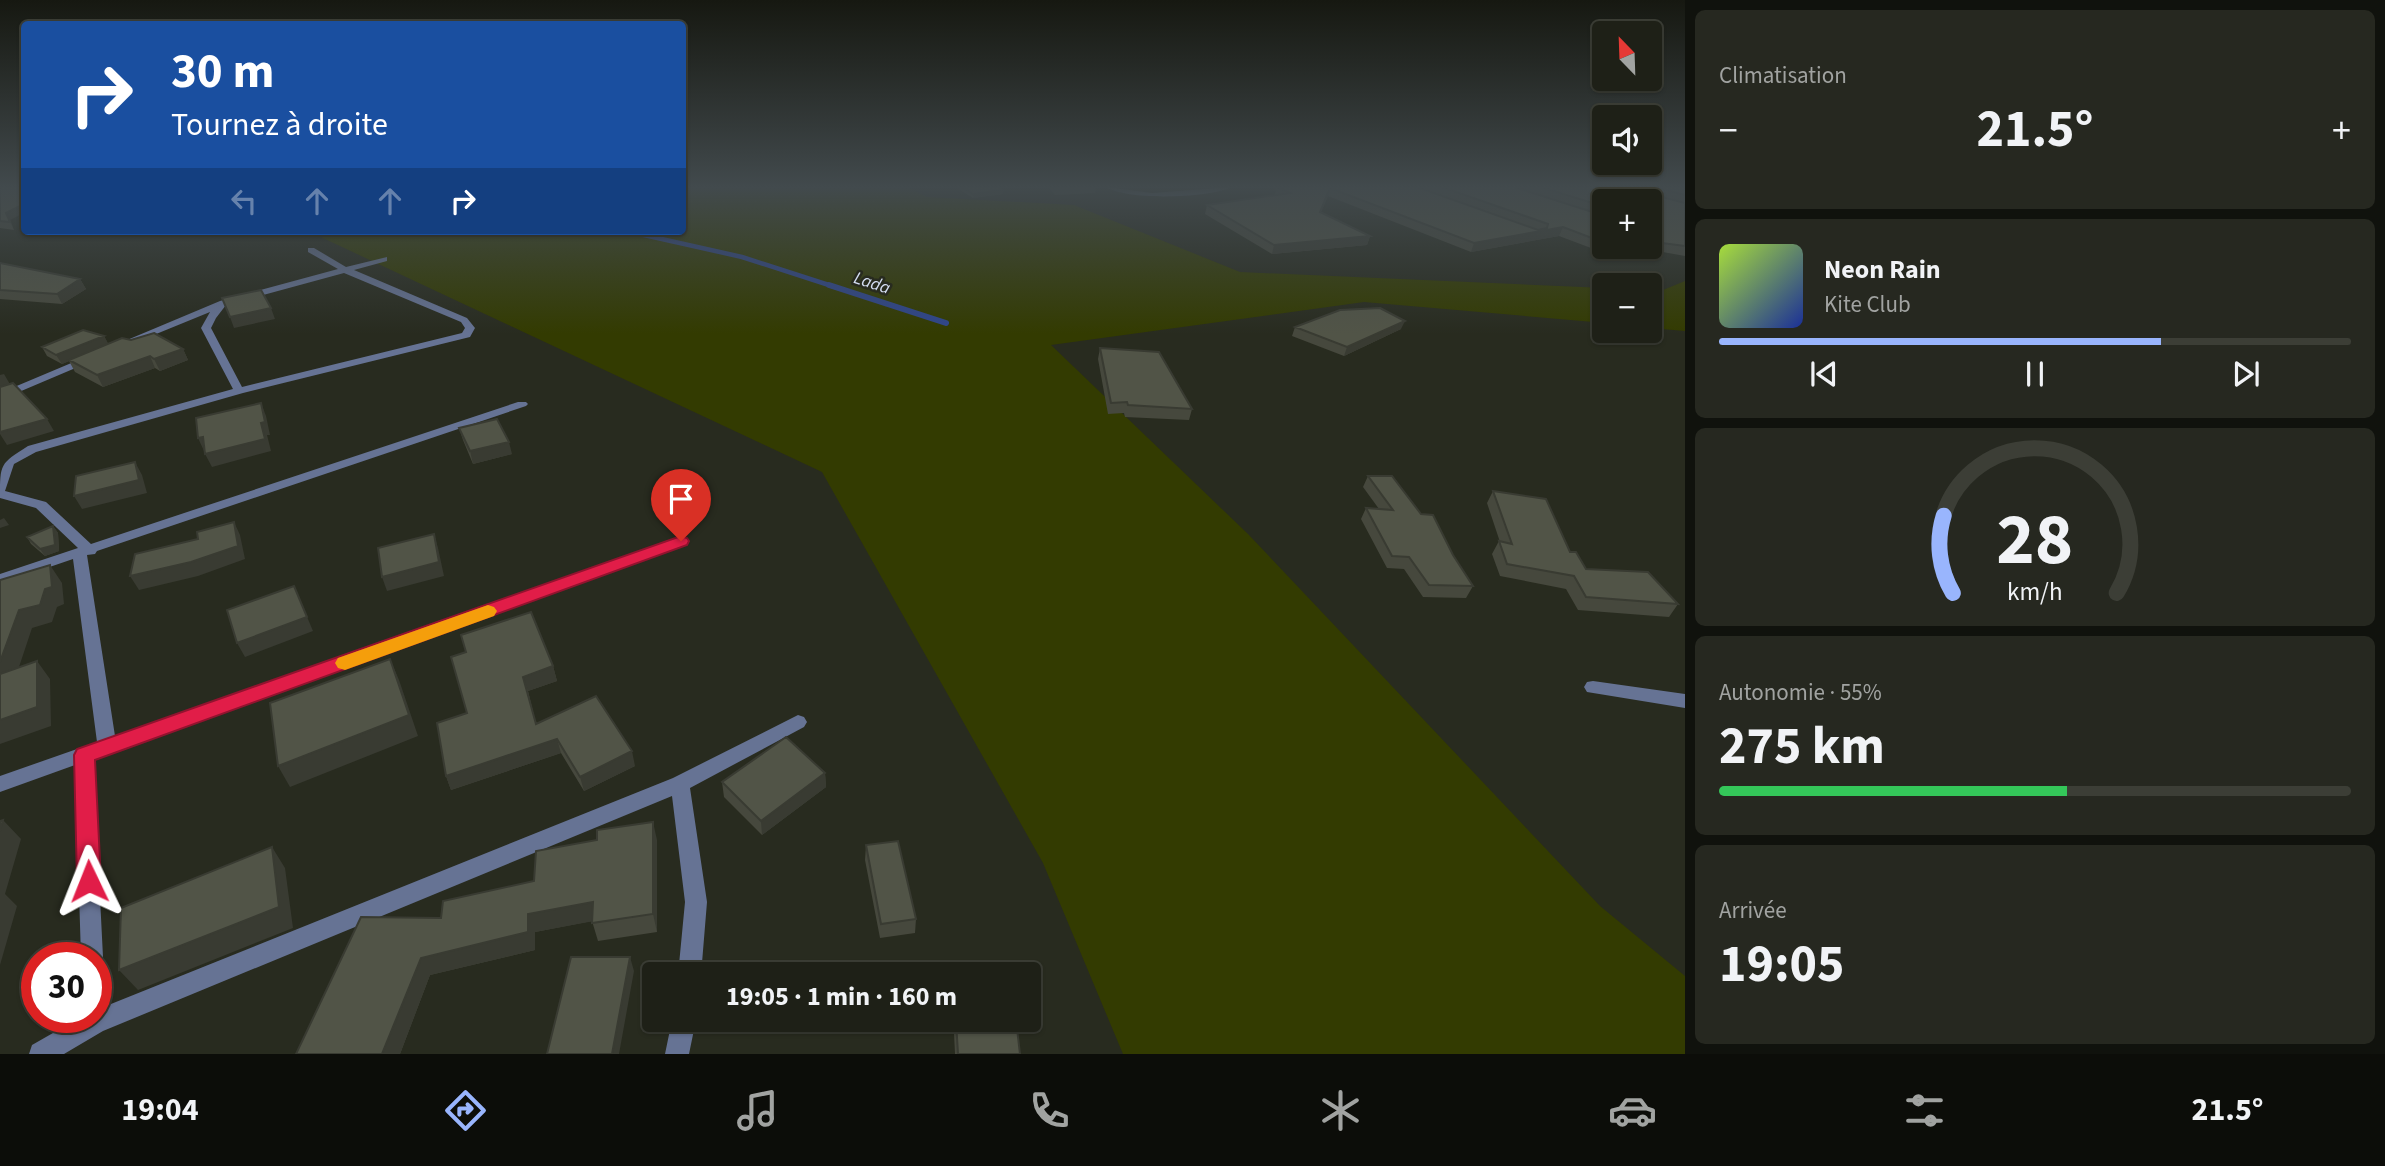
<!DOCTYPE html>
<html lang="fr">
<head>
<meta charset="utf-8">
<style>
	body { margin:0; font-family:"Source Sans 3",sans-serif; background:#262820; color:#f1f3f6; height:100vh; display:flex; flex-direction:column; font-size:26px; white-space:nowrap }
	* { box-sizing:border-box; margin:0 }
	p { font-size:23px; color:#a1a3a1 }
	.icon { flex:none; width:38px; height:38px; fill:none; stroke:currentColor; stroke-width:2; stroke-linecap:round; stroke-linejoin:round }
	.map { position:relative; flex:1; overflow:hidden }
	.side { display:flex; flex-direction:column; gap:10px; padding:10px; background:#10120d; width:700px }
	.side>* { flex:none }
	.top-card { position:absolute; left:21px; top:21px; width:665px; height:214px; border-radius:7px; box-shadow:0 2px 5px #0004,0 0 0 2px #3c3e36; background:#1a4fa0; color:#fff; overflow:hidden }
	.needle { width:46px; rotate:337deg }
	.fabs { position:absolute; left:1592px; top:21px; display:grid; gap:14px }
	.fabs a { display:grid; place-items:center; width:70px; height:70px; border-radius:7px; background:#1e2017; box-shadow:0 2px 5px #0004,0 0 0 2px #3c3e36; font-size:35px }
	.speed { position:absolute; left:21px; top:942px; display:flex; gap:14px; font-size:35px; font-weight:700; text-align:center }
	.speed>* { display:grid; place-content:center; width:91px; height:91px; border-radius:50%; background:#1e2017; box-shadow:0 2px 5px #0004,0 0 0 2px #3c3e36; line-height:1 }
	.speed .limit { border:10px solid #d22; background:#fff; color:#111 }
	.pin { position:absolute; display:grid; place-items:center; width:60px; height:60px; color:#fff; margin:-72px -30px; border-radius:50% 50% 50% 0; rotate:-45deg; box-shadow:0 0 7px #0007 }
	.pin .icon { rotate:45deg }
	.me { position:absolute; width:77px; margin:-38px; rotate:358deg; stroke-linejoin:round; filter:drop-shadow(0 0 5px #0008) }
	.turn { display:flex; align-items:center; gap:24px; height:147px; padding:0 35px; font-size:32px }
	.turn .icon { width:91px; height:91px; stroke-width:2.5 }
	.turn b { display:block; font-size:49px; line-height:60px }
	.lanes { display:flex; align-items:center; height:66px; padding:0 35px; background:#0003; justify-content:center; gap:35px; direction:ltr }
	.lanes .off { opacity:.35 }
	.big { font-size:52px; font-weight:700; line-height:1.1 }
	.side .widget { flex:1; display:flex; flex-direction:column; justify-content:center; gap:10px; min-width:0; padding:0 24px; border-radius:10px; background:#262820 }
	.side .dial { align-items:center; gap:0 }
	.dial svg { height:182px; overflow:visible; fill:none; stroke:#3c3e36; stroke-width:7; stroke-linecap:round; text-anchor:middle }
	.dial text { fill:#f1f3f6; stroke:none }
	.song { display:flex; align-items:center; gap:21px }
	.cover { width:84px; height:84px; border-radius:10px; background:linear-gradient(135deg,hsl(80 70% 55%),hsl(230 70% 35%)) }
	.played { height:7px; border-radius:4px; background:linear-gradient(90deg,#99b5fd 70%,#3c3e36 70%) }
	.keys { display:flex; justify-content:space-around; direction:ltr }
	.heat { display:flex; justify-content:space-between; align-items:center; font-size:38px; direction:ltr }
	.charge { height:10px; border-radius:5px; background:linear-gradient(90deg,#34c759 55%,#3c3e36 0) }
	.trip { position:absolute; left:642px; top:962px; width:399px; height:70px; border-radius:7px; background:#1e2017; box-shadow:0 2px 5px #0004,0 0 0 2px #3c3e36; font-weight:700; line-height:70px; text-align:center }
	.tab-bar { display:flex; height:112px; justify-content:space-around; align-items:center; background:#0c0d09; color:#a1a3a1 }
	.tab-bar .icon { width:49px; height:49px }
	.tab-bar .current { color:#99b5fd }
	.tab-bar b { font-size:32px; color:#f1f3f6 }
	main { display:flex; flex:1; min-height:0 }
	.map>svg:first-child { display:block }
	.green { fill:#333b01 }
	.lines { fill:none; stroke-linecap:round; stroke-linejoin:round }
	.stream-far1 { stroke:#2f468b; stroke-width:4.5 }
	.stream { stroke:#2f468b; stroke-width:6 }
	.minor { fill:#667394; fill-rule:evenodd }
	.wall { fill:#46483d; fill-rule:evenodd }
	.shaded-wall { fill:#393b32 }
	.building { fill:#515447; stroke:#393b32; stroke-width:2 }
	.route { fill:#e11d48; stroke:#92132f; stroke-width:2 }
	.slow { fill:#f59e0b }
	.labels { text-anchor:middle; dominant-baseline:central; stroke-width:5; stroke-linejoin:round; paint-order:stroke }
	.far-water-label { font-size:18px; font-style:italic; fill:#d4ddf2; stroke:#282b1f }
</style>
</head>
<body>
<main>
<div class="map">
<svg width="1685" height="1054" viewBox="0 0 1685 1054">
	<rect width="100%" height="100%" fill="#282b1f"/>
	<path class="green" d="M683,187H908L927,197L1074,205L1240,272L1605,288V323L1364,302L1051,345L1248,534L1600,906L1685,976V1054H1123L1043,863L822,472L308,231H682Z
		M1685,281V331L1650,328V290H1663Z"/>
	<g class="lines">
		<path class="stream-far1" d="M626,231L742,257L835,287"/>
		<path class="stream" d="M829,285L946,323"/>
		<path class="minor" d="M1106,187L1152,193L1232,187C1209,198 1128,201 1106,187Z
			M308,248H314L346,267L387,257V261L354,270L467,318L475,328L470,337L243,393L36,452L14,464L5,491L46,502L91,544L518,402H526L528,404L526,406L97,551L95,554L87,555L115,736L676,538H686L688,541L686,544L93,758L103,957L100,965L96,966V957H81L75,765L0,792V776L97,742L73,559L0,584V574L78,548L36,508L0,498C0,463 0,464 28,446L233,389L201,328L210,312L117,350L113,351L108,348L220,301L338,269L308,252ZM344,273L461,322L465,328L462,333L242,387L211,328L216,318L226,305Z
			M88,356L93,359L92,361L0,400V393Z
			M1593,681L1685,694V708L1587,692L1584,687L1587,682Z
			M798,715L804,717L807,722L804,727L690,788L707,902L701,975H678L685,902L672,796L103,1031L64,1054H29L32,1045L81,1017H96V1010L673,778Z
			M672,1020H696L689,1054H665Z"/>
	</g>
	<path class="wall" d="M0,187L10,220L14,230L0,228Z
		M955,187H1000L1003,190V194L973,198Z
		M1048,187H1096L1095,193L1055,195Z
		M1271,187H1685V256L1657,251L1615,257L1559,236L1471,252L1328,196L1321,212L1370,236L1367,245L1272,254L1205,214L1207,205L1276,195L1275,194L1276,190ZM1605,201L1650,247H1605Z
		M0,263L80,279L86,289L62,304L0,299Z
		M1295,327L1401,329L1344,356L1292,336Z
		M104,336L108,344L131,340L183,349L188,360L160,371L155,368L103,387L75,372L69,361L62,364L47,356L42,347Z
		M1100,348L1192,409L1189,420L1125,417L1124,413L1108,414L1098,359Z
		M459,428L512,454L473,464L463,440Z
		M1368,476L1453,555L1473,586L1466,598L1423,597L1404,569L1387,568L1361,519L1366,508L1379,509L1363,487Z
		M1493,491L1570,552L1586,569L1678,604L1669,617L1578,610L1566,589L1500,576L1492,554L1499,541L1500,542L1487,503Z
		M53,526L58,533L59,551L45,556L31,544L27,537Z
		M553,666L557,681L528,691L536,724L635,766L584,791L561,753L451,790L446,776L467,713Z
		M825,773L826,787L762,835L724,797L722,782Z
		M657,840V932L598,941L592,921L535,932V950L430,975L400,1054H296L441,918L534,881Z
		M866,845L916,919L915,933L880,938L865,860Z
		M983,1020H1021L1018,1030H1017L1020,1054H955L954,1033L956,1021H983Z"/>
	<path class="shaded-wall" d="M1003,190V194L973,198V194Z
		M24,204V213L10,220L14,230L6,213Z
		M1563,227L1559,236L1471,252L1474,243Z
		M1370,236L1367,245L1272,254L1274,245Z
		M1662,243L1657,251L1615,257L1620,248L1650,247V244Z
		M80,279L86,289L62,304L57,294Z
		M271,308L275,319L234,328L230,317Z
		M1405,321L1401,329L1344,356L1347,347Z
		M104,336L109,345L62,364L56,355Z
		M183,349L188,360L160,371L154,359Z
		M150,356L155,368L103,387L97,375Z
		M4,374L11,386L0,390V375Z
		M261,403L266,416L270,435H267L271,451L212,467L205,454Z
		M47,419L54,431L7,445L0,434V432Z
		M203,437L204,451L198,438Z
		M509,442L512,454L473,464L470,451Z
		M135,462L142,475L147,493L82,509L74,496Z
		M4,518L9,525L0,528V520Z
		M234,522L240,535L245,559L198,576L139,590L130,576Z
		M53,526L58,533L59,551L45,556L40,549Z
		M434,534L438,548L444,576L387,591L382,577Z
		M50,565L62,583L64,604L57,607L52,622L32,628L10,694L0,681V662L19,610Z
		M294,586L313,631L245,657L237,643Z
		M390,659L399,680L418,736L290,787L278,766Z
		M37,661L50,679L51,726L0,744V720Z
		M553,666L557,681L528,691L523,677Z
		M557,739L561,753L451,790L446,776Z
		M632,751L635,766L584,791L580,777Z
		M825,773L826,787L762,835L761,821Z
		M3,820L21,839L5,894L17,906L0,965V831Z
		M653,822L657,840V932L653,914Z
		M272,847L285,868L293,928L138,990L119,970Z
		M593,902L599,920L535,932V950L430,975L400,1054H382L421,958L528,914Z
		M630,957L634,971L619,1054H612Z"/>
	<path class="building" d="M0,187H24V204L6,213L10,222L0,221Z
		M962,187H1000L1003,190L973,194Z
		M1277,187H1417L1538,230L1547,228L1548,224L1442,187H1514L1605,216V243L1563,227L1474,243L1330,188L1320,212L1370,236L1274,245L1207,205L1290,193Z
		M1541,187H1624L1685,203V246L1662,243L1650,244V201H1605V207Z
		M1654,187H1685V195Z
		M0,263L80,279L57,294L0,290Z
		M261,290L271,308L230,317L222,298Z
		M1380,308L1405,321L1347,347L1295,327L1340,310Z
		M83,330L104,336L56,355L42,347Z
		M154,333L183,349L154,359L150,356L97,375L69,360L122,338L131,340Z
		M1100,348L1159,352L1192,409L1128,405L1127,402L1111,403Z
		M13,383L47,419L0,432V387Z
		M261,403L265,422L261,423L265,439L205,454L203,437L198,438L196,418Z
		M497,419L509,442L470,451L459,428Z
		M135,462L139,480L74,496L76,476Z
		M1368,476H1392L1421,514L1433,515L1453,555L1473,586L1429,585L1409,557L1392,556L1366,508L1393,510Z
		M1493,491L1546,499L1570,552H1576L1586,569L1648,572L1678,604L1586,597L1574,576L1507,564L1499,541L1512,544Z
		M234,522L238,546L191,562L130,576L135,554L198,539L197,532Z
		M53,526L55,545L40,549L27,537Z
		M434,534L439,562L382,577L378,548Z
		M50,565L52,587L45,589L40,605L19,610L0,662V580Z
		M294,586L307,617L237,643L227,610Z
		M531,612L553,666L523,677L536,724L596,696L632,751L580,777L557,739L446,776L437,723L467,713L451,657L466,652L461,635Z
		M390,659L409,715L278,766L270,703Z
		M37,661V707L0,720V674Z
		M786,737L825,773L761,821L722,782Z
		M3,820L0,831V821Z
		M653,822V914L592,923L593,902L528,914V932L421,958L382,1054H296L361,917L441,918L443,901L534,881L536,851L597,840V830Z
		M898,841L916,919L881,924L866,845Z
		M272,847L279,907L119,970L121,908Z
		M571,957H630L612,1054H547Z
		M987,1020H1016L1020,1054H958L956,1021H987Z"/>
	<linearGradient id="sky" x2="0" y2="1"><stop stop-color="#161811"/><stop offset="0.56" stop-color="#424a4d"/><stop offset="1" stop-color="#424a4d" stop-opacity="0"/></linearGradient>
	<rect width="1685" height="334" fill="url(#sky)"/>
	<path class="route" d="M681,536L687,538L689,541L687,545L95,760L101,881L98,889L89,892L81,889L77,881L74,755L77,749Z"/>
	<path class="slow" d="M488,605L494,607L497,611L494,616L345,670L338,668L335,663L338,658Z"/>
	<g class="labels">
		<g class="far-water-label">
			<text transform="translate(872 283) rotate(18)">Lada</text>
		</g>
	</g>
</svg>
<div class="fabs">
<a><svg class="needle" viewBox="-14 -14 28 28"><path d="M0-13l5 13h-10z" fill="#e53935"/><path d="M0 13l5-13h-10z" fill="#a1a3a1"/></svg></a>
<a><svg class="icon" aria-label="sound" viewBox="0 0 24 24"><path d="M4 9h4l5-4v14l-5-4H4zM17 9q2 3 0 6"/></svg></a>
<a>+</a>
<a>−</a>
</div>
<div class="speed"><div class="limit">30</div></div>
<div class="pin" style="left:681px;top:541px;background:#d93025"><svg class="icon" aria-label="arrive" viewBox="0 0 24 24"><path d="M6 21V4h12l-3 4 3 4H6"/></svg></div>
<svg class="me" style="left:89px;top:881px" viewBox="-20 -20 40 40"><path d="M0-17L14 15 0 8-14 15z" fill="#e11d48" stroke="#fff" stroke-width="4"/></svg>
<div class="trip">19:05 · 1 min · 160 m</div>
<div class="top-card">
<div class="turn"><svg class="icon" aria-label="right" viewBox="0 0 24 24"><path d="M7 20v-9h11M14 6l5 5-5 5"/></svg><div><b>30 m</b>Tournez à droite</div></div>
<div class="lanes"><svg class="icon off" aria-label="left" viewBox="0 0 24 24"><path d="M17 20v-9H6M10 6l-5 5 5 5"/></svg><svg class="icon off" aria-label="ahead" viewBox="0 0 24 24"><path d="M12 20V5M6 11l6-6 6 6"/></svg><svg class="icon off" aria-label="ahead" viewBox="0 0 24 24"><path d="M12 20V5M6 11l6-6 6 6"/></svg><svg class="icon" aria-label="right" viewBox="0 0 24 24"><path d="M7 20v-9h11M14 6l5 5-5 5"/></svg></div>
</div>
</div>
<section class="side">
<div class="widget"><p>Climatisation</p>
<div class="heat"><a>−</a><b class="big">21.5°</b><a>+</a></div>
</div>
<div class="widget">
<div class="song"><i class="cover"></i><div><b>Neon Rain</b><p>Kite Club</p></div></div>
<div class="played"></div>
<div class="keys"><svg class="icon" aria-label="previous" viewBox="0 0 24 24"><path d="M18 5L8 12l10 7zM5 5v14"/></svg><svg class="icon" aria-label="pause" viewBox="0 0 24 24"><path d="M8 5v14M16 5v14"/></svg><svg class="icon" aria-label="next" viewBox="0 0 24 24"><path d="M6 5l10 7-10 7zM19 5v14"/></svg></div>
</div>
<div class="widget dial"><svg viewBox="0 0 100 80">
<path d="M14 69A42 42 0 1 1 86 69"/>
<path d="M14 69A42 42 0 0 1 10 35" stroke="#99b5fd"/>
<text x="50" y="56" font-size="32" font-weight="700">28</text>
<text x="50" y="72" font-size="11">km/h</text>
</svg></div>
<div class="widget"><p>Autonomie · 55%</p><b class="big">275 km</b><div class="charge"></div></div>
<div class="widget"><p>Arrivée</p><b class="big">19:05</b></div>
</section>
</main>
<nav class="tab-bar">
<b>19:04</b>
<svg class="icon current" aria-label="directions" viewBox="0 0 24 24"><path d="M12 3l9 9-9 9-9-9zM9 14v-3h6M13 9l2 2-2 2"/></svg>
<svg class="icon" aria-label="music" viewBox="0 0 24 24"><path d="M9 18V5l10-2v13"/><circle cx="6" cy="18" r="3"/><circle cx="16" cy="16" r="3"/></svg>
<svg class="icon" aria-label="phone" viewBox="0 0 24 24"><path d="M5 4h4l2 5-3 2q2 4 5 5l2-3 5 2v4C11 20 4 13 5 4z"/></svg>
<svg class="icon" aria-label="climate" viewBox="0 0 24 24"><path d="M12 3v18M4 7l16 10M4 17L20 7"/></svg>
<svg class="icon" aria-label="car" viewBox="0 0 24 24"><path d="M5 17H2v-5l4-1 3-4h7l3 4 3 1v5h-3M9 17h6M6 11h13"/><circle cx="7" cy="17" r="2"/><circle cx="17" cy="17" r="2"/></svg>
<svg class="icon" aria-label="filters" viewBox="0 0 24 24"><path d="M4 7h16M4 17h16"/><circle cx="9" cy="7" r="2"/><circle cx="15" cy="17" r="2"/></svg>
<b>21.5°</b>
</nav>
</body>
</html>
